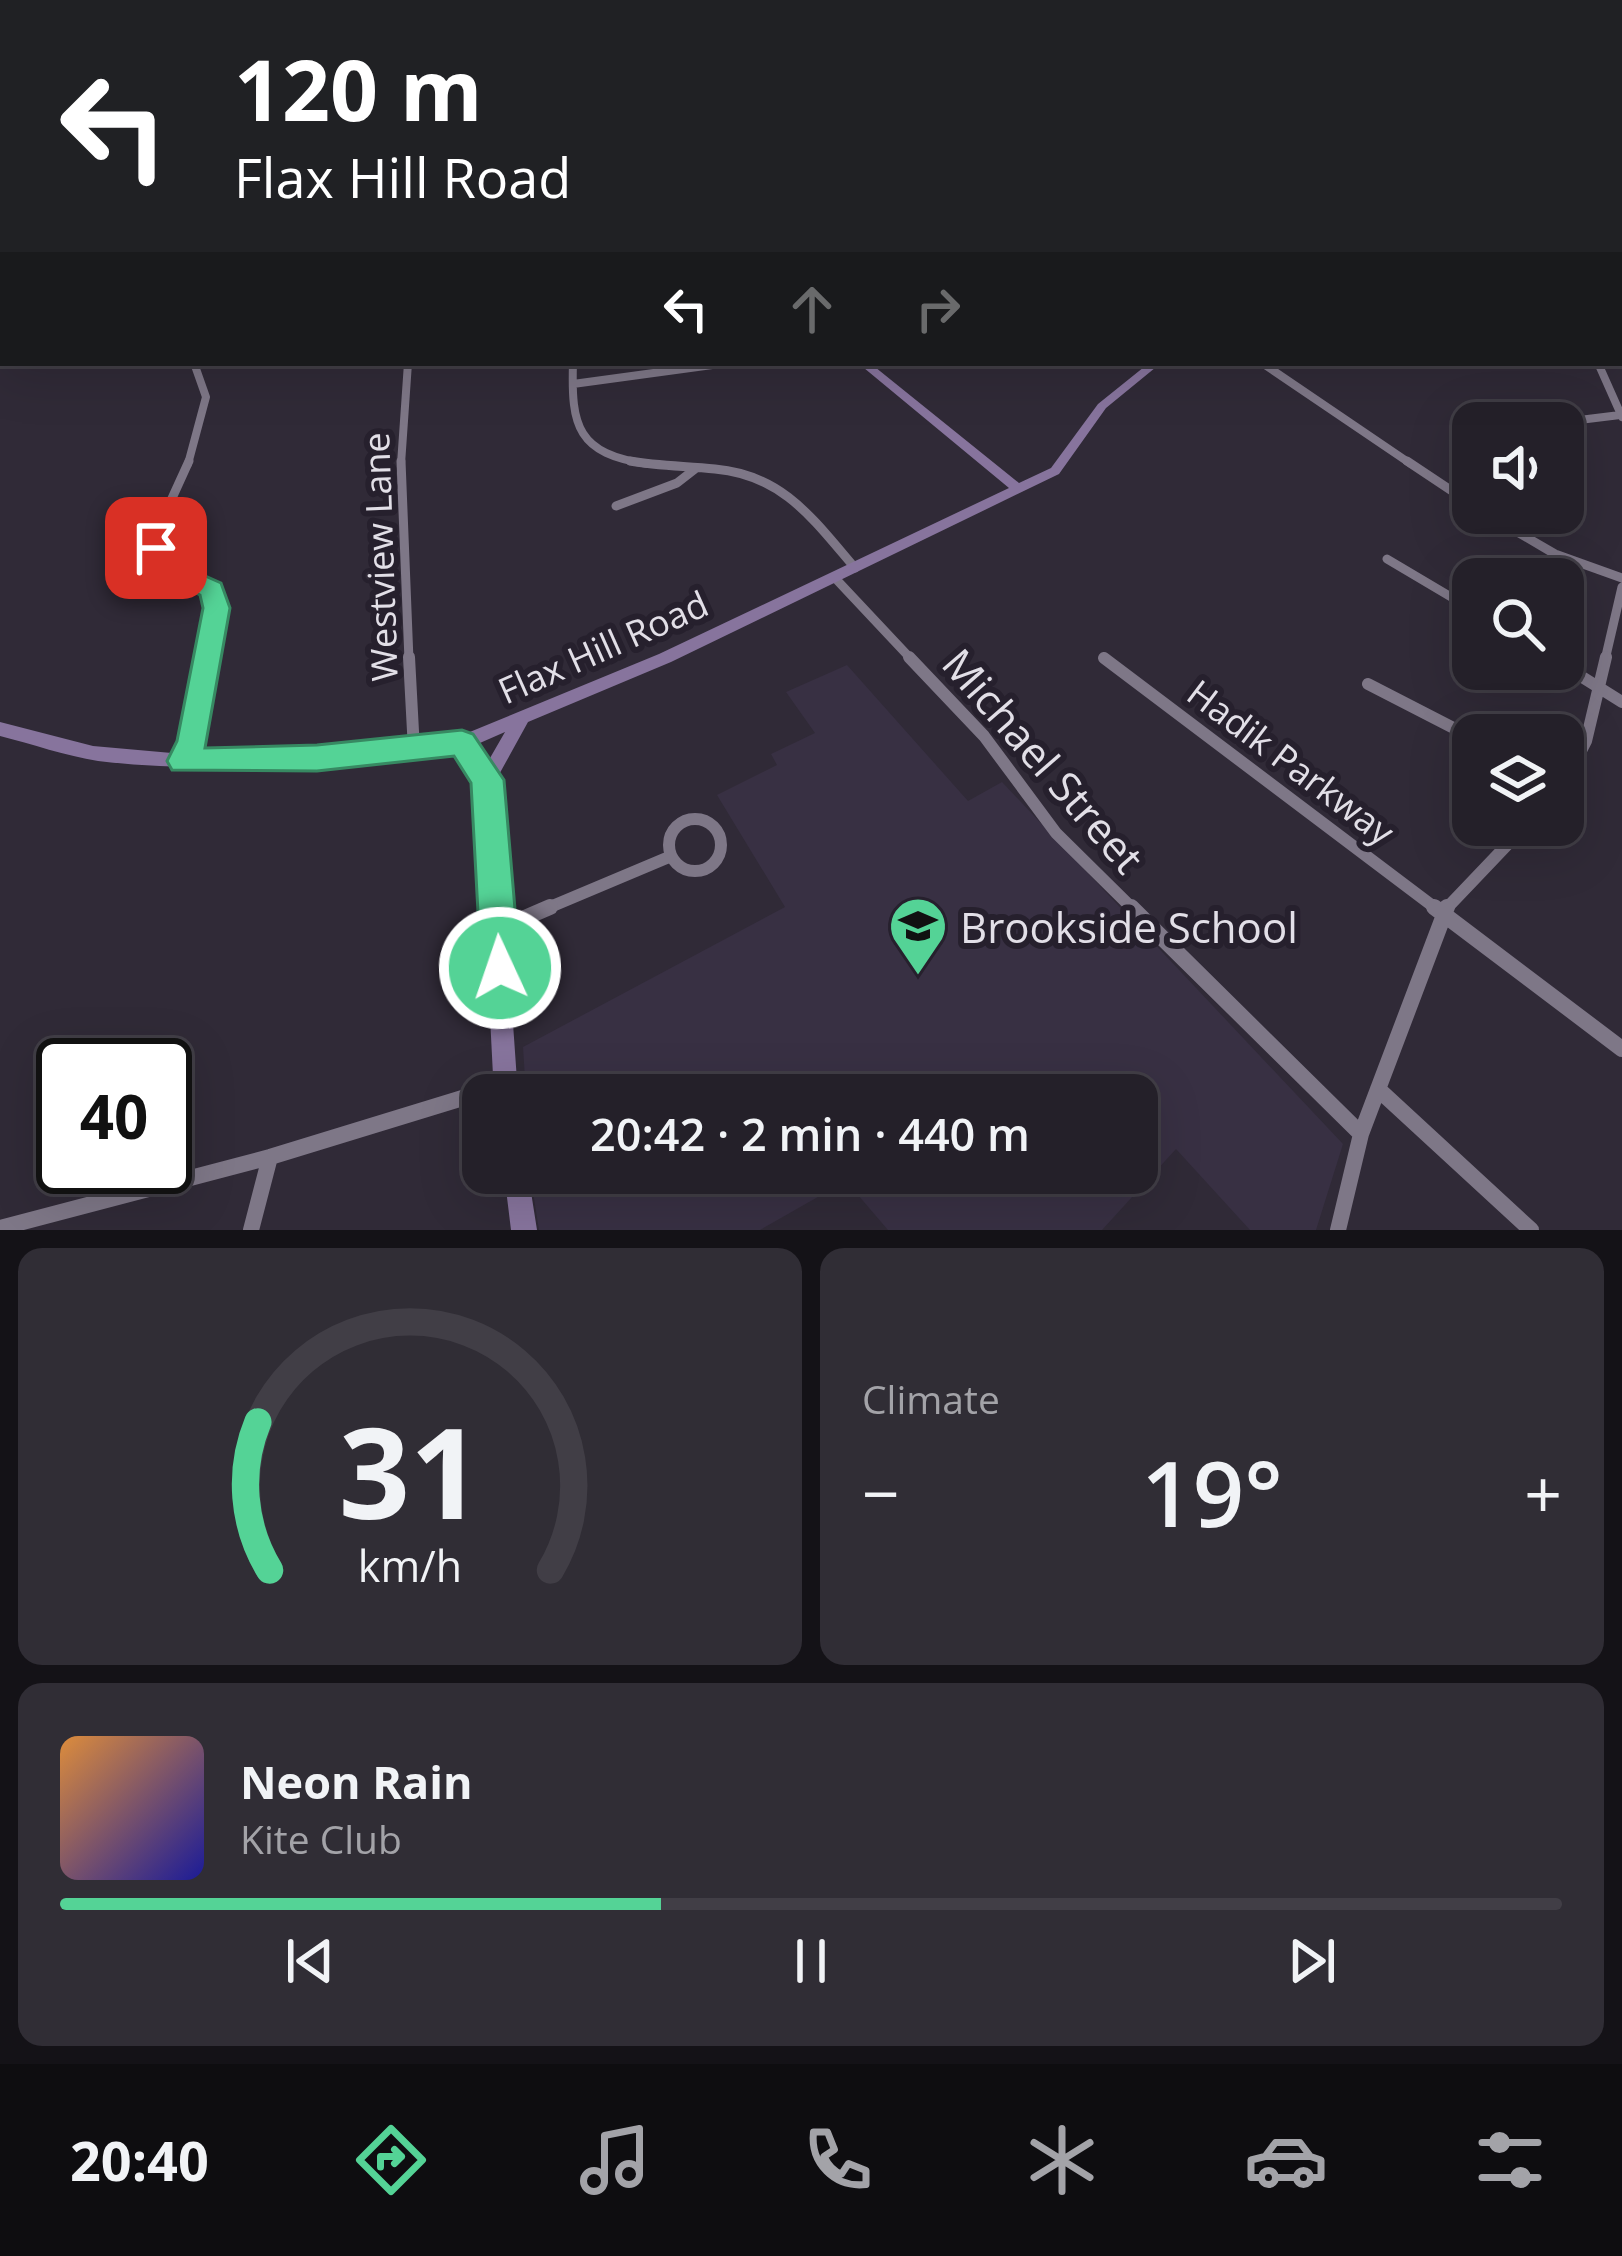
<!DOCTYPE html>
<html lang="en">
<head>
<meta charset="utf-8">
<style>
	body { margin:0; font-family:"Open Sans",sans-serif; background:#302d35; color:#f1f3f6; height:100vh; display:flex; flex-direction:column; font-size:45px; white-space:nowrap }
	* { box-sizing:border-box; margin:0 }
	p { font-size:39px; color:#a3a3a8 }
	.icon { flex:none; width:66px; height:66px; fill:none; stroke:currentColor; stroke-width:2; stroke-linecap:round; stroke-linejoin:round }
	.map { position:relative; height:1230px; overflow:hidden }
	.details { display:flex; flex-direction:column; gap:18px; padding:18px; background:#141217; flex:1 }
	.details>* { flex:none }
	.hud { position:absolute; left:0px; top:0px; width:1623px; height:366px; box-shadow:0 12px 48px #0002,0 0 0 3px #413e46; background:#202124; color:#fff; overflow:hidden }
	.controls { position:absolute; left:1452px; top:402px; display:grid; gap:24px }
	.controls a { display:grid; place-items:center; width:132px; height:132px; border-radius:24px; background:#242029; box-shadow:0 12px 48px #0002,0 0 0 3px #413e46; font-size:60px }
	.speed { position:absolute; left:36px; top:1038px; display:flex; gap:24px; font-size:60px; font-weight:700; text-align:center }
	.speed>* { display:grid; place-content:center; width:156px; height:156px; border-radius:50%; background:#242029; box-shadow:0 12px 48px #0002,0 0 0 3px #413e46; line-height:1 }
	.speed .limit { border:6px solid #111; border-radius:18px; background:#fff; color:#111 }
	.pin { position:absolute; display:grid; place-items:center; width:102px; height:102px; color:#fff; margin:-51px; border-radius:24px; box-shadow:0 6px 18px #0006 }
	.me { position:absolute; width:132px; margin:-66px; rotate:357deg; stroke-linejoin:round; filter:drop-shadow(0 0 9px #0008) }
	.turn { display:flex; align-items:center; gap:42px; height:252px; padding:0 36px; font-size:54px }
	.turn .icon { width:156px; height:156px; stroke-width:2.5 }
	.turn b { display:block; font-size:84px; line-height:102px }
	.lanes { display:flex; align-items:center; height:114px; padding:0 36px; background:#0003; justify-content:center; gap:60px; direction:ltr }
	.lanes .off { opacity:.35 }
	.big { font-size:90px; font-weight:600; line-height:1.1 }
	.details .widget { flex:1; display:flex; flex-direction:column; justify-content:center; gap:18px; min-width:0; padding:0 42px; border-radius:24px; background:#302d35 }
	.details .dial { align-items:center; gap:0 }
	.dial svg { height:312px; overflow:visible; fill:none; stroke:#413e46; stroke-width:7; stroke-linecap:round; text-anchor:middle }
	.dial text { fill:#f1f3f6; stroke:none }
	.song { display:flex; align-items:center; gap:36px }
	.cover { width:144px; height:144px; border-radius:18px; background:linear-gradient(135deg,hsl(30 70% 55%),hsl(240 70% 35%)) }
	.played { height:12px; border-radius:6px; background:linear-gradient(90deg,#54d396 40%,#413e46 40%) }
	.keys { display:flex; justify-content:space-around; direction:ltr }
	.heat { display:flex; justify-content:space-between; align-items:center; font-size:66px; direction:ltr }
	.details .tiles { flex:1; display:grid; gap:18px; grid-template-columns:1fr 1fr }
	.widget:last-child { grid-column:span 2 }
	.trip { position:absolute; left:462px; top:1074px; width:696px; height:120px; border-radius:24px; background:#242029; box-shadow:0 12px 48px #0002,0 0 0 3px #413e46; font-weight:600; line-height:120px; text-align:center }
	.dock { display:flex; height:192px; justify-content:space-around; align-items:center; background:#0e0d10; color:#a3a3a8 }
	.dock .icon { width:84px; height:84px }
	.dock .selected { color:#54d396 }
	.dock b { font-size:54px; color:#f1f3f6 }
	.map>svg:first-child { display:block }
	.built { fill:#383043 }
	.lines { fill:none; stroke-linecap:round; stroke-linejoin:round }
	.street-far3 { stroke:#7e7787; stroke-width:8 }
	.street-far2 { stroke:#7e7787; stroke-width:9 }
	.street-far1 { stroke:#7e7787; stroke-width:12 }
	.street { stroke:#7e7787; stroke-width:16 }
	.secondary { fill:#87749d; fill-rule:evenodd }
	.primary { fill:#9170b3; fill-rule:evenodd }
	.highway { fill:#9d6cd1; fill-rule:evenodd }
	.route { fill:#54d396; stroke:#378962; stroke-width:3 }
	.labels { text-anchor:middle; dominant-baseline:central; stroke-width:12; stroke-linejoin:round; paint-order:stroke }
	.street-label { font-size:36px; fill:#e2dfe7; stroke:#26202d }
	.near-street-label { font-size:42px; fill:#e2dfe7; stroke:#26202d }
	.near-poi-label { font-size:42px; fill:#e2dfe7; stroke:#26202d; text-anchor:start }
</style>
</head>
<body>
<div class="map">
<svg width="1622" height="1230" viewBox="0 0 1622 1230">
	<rect width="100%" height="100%" fill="#302a37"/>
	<path class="built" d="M847,665L968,801L1002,782L1343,1144L1316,1230H1250L1176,1149L1102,1230H888L846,1181L760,1230H539L530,1173H1137V1095H526L523,1047L785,907L717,795L777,765L771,754L815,733L786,692Z"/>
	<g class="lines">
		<path class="street-far3" d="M573,363C571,426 577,454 648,464
			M1262,363L1411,464
			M1598,363L1622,417
			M573,384L727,363
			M1476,423L1471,416L1487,413L1511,423
			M1555,423L1620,415
			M188,464L206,397L194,363
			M401,464L408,363"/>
		<path class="street-far2" d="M189,461L158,529L156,548L174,572L212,590L216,608L207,660
			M401,461L409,660
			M630,461C658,466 686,466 715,469C783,475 813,519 855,568
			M1407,461L1473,505
			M616,506L677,483L695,469
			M1485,513L1555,554L1622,578
			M1387,559L1473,610
			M835,578L912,660
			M1605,660L1622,587"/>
		<path class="street-far1" d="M409,657L414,750
			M909,657L984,736L1056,833L1134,910
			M1104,658L1438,910
			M1563,665L1622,702
			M1368,684L1473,738
			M183,761L193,741L208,657
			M1563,786L1586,741L1606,657
			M669 845a26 26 0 1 1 52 0a26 26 0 1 1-52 0Z
			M543,910L669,857
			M1445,910L1526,825"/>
		<path class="street" d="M1131,907L1361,1134
			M1434,907L1622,1049
			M499,929L550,907
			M1378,1089L1531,1230
			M0,1228L270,1157L505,1085
			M251,1230L270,1157
			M1338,1230L1361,1134L1447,907"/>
		<path class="secondary" d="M1620,247L1622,248L1620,255Z
			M858,363H870L1019,483L1051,468L1098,404L1149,363H1161L1106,408L1059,474L671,662L528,722L496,780L518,1095H494L478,781L458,750C338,763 218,775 98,761C66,756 32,744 0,736V722L93,746L183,754L317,751L460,736L659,654L1009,488ZM505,732L486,765L473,746Z
			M504,1173H528L537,1230H511Z"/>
		<path class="primary" d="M3,223V229L0,230V224Z"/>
		<path class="highway" d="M0,298H3V305H0Z"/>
	</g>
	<linearGradient id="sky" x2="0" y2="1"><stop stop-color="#1a171e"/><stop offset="0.52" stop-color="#484a5e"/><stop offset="1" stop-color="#484a5e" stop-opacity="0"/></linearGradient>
	<rect width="1622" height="362" fill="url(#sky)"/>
	<path class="route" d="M156,540L165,542L183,566L221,583L230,608L205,748L317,745L462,730L473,734L504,780L520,968L514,981L500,987L487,981L481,968L471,783L454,756L317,771L172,770L167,761L177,741L203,608L200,595C174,582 160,572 143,548Z"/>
	<defs>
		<symbol id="school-pin" viewBox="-11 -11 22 30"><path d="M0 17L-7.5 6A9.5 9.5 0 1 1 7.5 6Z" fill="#54d396" stroke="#26202d"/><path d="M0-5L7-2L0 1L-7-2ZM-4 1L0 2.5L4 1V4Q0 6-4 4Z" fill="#111"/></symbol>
	</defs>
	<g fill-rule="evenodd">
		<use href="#school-pin" x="885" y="893" width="66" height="90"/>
	</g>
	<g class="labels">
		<g class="street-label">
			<text transform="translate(380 557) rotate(-92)">Westview Lane</text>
			<text transform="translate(603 647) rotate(-24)">Flax Hill Road</text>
			<text transform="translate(1291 762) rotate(37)">Hadik Parkway</text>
		</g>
		<g class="near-street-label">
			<text transform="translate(1044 760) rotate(49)">Michael Street</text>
		</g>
		<g class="near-poi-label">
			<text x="960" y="926">Brookside School</text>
		</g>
	</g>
</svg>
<div class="controls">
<a><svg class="icon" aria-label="sound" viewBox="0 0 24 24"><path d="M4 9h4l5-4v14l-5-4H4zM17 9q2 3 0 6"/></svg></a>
<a><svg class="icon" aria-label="search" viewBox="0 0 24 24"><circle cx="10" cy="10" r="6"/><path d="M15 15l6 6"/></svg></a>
<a><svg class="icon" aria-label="layers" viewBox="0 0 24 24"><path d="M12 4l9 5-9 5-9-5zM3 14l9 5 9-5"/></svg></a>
</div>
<div class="speed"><div class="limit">40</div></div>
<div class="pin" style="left:156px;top:548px;background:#d93025"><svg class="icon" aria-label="arrive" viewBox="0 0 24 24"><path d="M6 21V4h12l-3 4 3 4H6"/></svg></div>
<svg class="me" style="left:500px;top:968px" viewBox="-20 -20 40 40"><circle r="17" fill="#54d396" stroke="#fff" stroke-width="3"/><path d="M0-11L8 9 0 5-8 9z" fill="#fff"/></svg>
<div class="trip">20:42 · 2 min · 440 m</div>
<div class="hud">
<div class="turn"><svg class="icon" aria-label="left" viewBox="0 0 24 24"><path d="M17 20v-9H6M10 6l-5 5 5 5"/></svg><div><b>120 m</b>Flax Hill Road</div></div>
<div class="lanes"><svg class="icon" aria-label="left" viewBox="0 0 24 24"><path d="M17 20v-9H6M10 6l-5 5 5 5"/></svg><svg class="icon off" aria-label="ahead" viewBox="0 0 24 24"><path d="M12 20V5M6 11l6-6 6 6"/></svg><svg class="icon off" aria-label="right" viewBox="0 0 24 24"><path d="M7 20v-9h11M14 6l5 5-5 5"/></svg></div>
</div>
</div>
<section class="details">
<div class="tiles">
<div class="widget dial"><svg viewBox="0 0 100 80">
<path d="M14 69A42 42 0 1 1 86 69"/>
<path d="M14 69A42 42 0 0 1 11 31" stroke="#54d396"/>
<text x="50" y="56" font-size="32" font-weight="700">31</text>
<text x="50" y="72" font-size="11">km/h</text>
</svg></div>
<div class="widget"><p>Climate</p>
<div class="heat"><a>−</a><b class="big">19°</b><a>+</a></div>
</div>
<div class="widget">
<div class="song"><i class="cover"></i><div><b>Neon Rain</b><p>Kite Club</p></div></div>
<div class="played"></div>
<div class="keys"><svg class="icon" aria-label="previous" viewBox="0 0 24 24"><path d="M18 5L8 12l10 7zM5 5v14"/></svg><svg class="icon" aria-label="pause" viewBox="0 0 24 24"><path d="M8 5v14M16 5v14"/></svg><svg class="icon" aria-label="next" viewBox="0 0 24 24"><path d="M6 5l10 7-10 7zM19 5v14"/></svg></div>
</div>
</div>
</section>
<nav class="dock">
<b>20:40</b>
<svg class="icon selected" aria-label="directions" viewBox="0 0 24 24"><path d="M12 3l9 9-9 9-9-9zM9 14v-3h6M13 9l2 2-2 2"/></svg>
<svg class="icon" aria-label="music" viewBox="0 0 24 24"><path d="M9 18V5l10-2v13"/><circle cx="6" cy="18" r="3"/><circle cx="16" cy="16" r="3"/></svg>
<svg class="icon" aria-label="phone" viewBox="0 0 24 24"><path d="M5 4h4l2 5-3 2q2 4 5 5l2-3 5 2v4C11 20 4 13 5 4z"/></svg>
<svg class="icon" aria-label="climate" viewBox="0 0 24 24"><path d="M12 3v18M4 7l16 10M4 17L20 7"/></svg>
<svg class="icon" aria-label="car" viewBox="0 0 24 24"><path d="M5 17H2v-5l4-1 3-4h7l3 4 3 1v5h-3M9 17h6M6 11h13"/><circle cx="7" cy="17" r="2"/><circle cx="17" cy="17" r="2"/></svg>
<svg class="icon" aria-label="filters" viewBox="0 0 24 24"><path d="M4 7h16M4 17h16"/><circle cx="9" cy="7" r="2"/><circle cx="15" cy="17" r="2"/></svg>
</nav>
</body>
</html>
